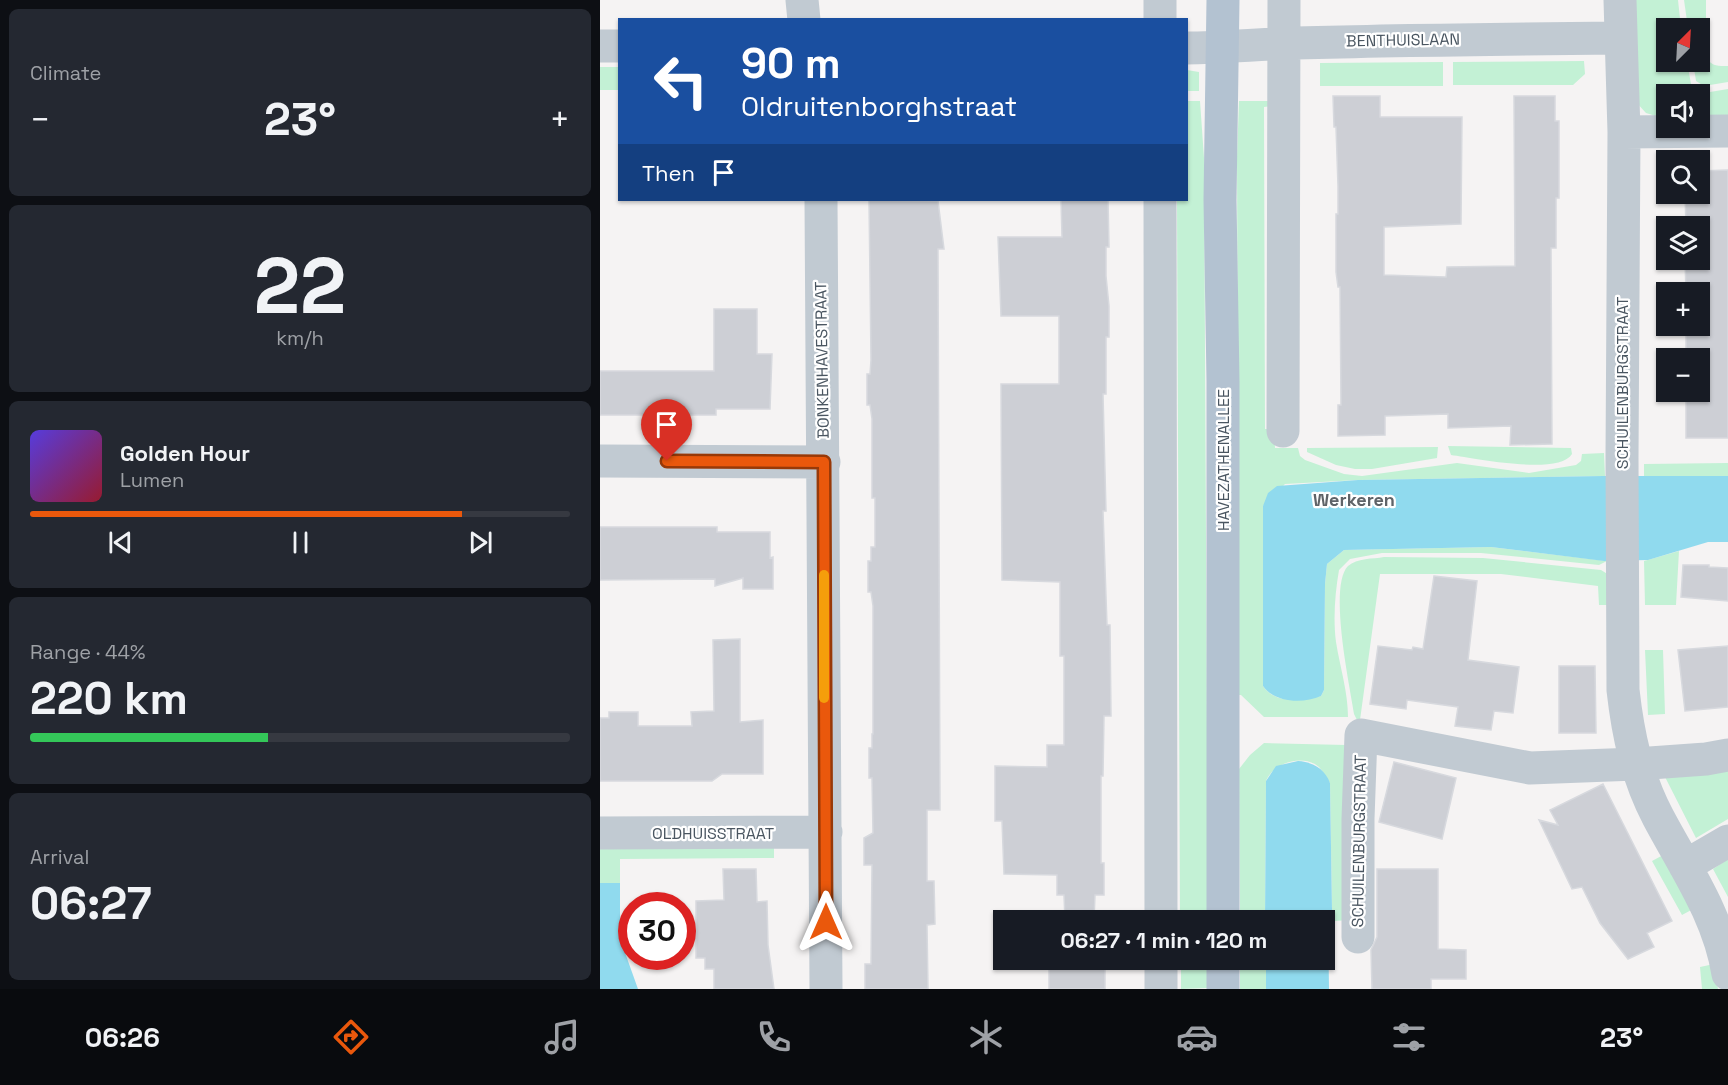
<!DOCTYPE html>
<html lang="en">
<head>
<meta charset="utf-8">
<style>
	body { margin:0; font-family:"Space Grotesk",sans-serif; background:#242831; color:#f1f3f6; height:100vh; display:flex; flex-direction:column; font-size:22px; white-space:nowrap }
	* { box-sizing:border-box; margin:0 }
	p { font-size:20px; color:#9ea1a6 }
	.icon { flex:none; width:33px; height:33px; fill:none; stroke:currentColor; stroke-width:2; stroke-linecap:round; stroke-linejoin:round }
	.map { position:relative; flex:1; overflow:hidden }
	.panel { display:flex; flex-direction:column; gap:9px; padding:9px; background:#0d0f14; width:600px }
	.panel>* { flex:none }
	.banner { position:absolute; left:18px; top:18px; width:570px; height:183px; border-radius:0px; box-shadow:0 2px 4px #0004; background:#1a4fa0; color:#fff; overflow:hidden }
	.needle { width:39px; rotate:24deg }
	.buttons { position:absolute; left:1056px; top:18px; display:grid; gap:12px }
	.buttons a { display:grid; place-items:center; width:54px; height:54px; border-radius:0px; background:#171b24; box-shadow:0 2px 4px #0004; font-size:30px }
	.speed { position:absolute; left:18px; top:892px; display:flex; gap:12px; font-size:30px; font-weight:700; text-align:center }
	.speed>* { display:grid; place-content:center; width:78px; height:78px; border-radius:50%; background:#171b24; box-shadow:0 2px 4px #0004; line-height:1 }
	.speed .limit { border:9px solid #d22; background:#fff; color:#111 }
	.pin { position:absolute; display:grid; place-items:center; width:51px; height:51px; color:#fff; margin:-62px -26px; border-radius:50% 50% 50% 0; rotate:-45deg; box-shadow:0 0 6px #0007 }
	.pin .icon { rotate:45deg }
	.me { position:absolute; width:66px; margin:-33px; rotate:0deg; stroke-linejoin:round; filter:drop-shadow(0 0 4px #0008) }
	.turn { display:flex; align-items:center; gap:21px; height:126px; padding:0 24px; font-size:27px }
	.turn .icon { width:78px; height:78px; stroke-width:2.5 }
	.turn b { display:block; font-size:42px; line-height:51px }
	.then { display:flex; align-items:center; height:57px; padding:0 24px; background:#0003; gap:12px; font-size:22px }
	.big { font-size:45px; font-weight:800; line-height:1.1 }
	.panel .widget { flex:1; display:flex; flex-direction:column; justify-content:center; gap:9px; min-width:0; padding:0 21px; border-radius:9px; background:#242831 }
	.panel .dial { align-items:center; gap:0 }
	.dial b { font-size:78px; line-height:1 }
	.song { display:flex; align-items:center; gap:18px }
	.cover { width:72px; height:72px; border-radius:9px; background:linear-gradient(135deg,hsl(250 70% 55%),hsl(350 70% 35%)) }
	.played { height:6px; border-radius:3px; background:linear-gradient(90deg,#ea580c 80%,#363941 80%) }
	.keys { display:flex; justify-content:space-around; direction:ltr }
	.heat { display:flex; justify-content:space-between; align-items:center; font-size:33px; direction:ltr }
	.charge { height:9px; border-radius:4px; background:linear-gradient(90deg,#34c759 44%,#363941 0) }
	.trip { position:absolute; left:393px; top:910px; width:342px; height:60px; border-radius:0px; background:#171b24; box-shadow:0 2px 4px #0004; font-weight:800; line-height:60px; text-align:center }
	.dock { display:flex; height:96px; justify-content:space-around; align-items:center; background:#090b0e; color:#9ea1a6 }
	.dock .icon { width:42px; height:42px }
	.dock .selected { color:#ea580c }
	.dock b { font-size:27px; color:#f1f3f6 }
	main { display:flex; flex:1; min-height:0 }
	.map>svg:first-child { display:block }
	.green { fill:#c3f1d5 }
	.water { fill:#90daee }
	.building { fill:#cdcfd5; stroke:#d7d9de; stroke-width:1.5 }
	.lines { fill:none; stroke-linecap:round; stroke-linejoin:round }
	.minor { stroke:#c1cad2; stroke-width:33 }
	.major { stroke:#b3c2d1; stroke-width:33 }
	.route-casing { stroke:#983908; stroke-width:15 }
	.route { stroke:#ea580c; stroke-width:10 }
	.slow { stroke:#f59e0b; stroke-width:10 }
	.labels { text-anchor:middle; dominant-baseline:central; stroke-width:4.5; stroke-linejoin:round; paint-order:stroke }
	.street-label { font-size:16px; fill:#4a5661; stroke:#fff }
	.neighbourhood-label { font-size:18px; font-weight:bold; fill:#5f6368; stroke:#fff }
</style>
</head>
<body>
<main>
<section class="panel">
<div class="widget"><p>Climate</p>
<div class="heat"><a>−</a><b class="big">23°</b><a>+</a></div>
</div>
<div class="widget dial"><b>22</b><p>km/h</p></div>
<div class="widget">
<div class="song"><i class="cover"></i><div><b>Golden Hour</b><p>Lumen</p></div></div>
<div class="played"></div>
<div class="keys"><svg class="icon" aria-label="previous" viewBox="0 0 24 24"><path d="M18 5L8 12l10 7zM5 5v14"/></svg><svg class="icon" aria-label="pause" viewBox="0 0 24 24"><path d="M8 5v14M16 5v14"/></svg><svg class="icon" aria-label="next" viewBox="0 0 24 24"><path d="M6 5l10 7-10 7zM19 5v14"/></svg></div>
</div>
<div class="widget"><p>Range · 44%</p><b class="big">220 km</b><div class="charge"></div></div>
<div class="widget"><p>Arrival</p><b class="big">06:27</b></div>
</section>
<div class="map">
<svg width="1128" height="989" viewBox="0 0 1128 989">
	<rect width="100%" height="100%" fill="#f5f3f3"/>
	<path class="green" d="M1031,0H1078L1081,28H1066V62H1087L1091,84C1084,95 1078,94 1066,94L1062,118L1046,113L1036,102Z
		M1084,0H1106V24L1095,25V28H1088Z
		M1100,41H1106C1106,60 1107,67 1128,66V82L1104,86L1096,81L1093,62H1100Z
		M984,61L985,74L973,85H853V62Z
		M843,62V86H720V63Z
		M0,67H19V90H0Z
		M587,70L599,72V91H587Z
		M1128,89V118H1100L1098,94Z
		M587,101H600L604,158L608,921H580L577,200H586Z
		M639,101H673V106L664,107L665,429H674L675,448H698L700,456L705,460L744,474L762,476L857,463L929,473L976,465L981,461L982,454L1004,453L1005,476L758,480L685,484L663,506V686C676,705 701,700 721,696L724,690L725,584L727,564L744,550L891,547L1007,561L999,565L881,553H782L750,559L739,570C735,593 733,619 736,642C740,667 748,692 748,717H664L641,695H639L637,157Z
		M848,446L971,448L972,454C959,476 874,458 851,455Z
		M838,447L837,458L772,469H755L736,465L707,452V448Z
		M1128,463V476H1044V464Z
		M1079,551L1076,605H1045L1044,561Z
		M784,557L883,558L1001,570L1009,575V605H999L998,586L901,574H780L760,720H757L754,714C750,687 728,586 748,566C757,558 773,559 784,557Z
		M1045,650H1063L1065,714L1048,715Z
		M664,743L746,745L750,920L735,921L732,910L730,783C726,778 723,771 719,767C703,753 673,763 666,781L665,921H640L639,769L650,755Z
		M1128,769V819L1096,838L1063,773Z
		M174,843V858L20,859V883H0V844Z
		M1065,854L1095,908L1082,915L1052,861Z
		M1128,859V897L1113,869Z
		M581,960H608V988L581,989Z
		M640,960H666V989H640Z
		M1114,964L1118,989H1102L1100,967Z"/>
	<path class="water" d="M1003,476H1128V542H1108L1048,560L1004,561L891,547L744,550L727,564L725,584L724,690L721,696C703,704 675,703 663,686V506L668,493L677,486L758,480Z
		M698,761C713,762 725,769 730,783L732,910L735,921L728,922L729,989H666V960H724V921H665L666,781L676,766Z
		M0,883H20V919L23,947L38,989H0Z"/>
	<path class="building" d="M733,96H780V117H862L861,224L784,227V275L846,277L847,267L915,266L914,96H955V121H959V198H956V248H951L952,444L910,445L911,426L848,428V414L785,416V435L738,436V405H741L740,287H738L736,272V214H738V186L736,127H734Z
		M1128,170V438H1086V392H1100V358H1086V326H1100V292H1086L1085,260H1100V226H1086L1085,194H1100V171Z
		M269,200L338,201L344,249H338L340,810H327V881H334L335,924L327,925L328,989H265V964H271L272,865H264V838L273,833L272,778H269V748H272V734H273V606L271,592H268V561H271V547H275V498H272V419L270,405H267V374H270L271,360Z
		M461,200H508L509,247H506V276L509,306V337H506V394H503L506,511H503L507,625H510L511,716H504L503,776H501V863H504V895H495L494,921H465L464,895H457V875L404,874L402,821H395V766L447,767V745H464V656H460V582L402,580L401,384H459V316H401L398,237H462Z
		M114,309H157V354H172L170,409H116V415H0V371H114Z
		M0,527H117V532H170V558L173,557V589H143V578L115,586V579L0,580Z
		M1083,565H1109V567L1128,568V601L1081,597Z
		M834,576L877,581L868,660L919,667L913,713L894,711L891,730L855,726L858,707L807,700L806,709L770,704L778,646L812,650L813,647L823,649Z
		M140,639V722L163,720V774H122L112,781H0V718H9V712H38V726H92L91,712L114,711L113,640Z
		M1128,646V707L1085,711L1078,650Z
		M959,666H995L996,733H959Z
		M794,762L856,778L842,839L779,822Z
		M1003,784L1072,921L1047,933L1054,947L1028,959L1000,923L982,887L972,889L939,820L958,825L950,810Z
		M123,869H156L157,902L167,901L168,945L174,989H114V969H105V958H96V901L124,900Z
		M777,869H838V949L866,950V979H831V989H772L771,950L777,937Z
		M449,960H505V989H449Z"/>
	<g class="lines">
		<path class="minor" d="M202,0L204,20
			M560,0V20
			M1020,0L1024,132L1022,457L1023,690C1028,735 1037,777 1058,817C1085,868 1119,916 1128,974
			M0,46H20
			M586,48C623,48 659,44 696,43C804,40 912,39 1020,38
			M1024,132L1128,131
			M221,200L226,989
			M560,200L561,921
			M683,431L684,0
			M0,461L224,462
			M0,833L226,832
			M1085,866L1128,841
			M758,937V819L761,735L930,768L1036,764L1106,759L1128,755
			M561,960V989"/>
		<path class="major" d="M623,921V381L620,200L623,0
			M623,989V960"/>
	</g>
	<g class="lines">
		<defs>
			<path id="route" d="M67,461L224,462L226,922"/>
		</defs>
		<use href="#route" class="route-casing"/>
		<use href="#route" class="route"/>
		<path class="slow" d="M224,575V698"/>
	</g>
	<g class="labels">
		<g class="street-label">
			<text transform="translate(803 40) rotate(-1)">BENTHUISLAAN</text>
			<text transform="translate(222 360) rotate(-91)">BONKENHAVESTRAAT</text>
			<text transform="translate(1022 383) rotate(-90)">SCHUILENBURGSTRAAT</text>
			<text transform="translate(623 460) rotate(-90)">HAVEZATHENALLEE</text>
			<text x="113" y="833">OLDHUISSTRAAT</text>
			<text transform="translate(759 841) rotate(-89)">SCHUILENBURGSTRAAT</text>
		</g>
		<g class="neighbourhood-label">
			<text x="754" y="499">Werkeren</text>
		</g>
	</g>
</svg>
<div class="buttons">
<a><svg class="needle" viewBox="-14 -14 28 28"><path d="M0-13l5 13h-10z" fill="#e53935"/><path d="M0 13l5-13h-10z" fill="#9ea1a6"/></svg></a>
<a><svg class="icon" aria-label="sound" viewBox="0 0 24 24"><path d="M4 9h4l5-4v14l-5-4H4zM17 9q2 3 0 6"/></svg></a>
<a><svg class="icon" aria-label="search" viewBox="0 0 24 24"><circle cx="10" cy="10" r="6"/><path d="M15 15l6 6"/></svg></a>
<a><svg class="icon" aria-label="layers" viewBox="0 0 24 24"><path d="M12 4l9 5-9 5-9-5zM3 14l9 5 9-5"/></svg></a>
<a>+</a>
<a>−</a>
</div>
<div class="speed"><div class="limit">30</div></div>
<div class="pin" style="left:67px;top:461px;background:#d93025"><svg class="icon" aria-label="arrive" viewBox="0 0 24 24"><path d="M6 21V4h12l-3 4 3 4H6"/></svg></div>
<svg class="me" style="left:226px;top:922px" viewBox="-20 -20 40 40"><path d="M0-17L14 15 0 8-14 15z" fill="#ea580c" stroke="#fff" stroke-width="4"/></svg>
<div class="trip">06:27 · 1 min · 120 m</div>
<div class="banner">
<div class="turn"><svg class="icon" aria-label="left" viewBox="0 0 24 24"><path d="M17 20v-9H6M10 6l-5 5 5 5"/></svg><div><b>90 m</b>Oldruitenborghstraat</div></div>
<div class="then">Then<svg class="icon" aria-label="arrive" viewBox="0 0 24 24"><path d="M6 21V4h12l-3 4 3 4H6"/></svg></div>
</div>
</div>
</main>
<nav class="dock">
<b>06:26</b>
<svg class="icon selected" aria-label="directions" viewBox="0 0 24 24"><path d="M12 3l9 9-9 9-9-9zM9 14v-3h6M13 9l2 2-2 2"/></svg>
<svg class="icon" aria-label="music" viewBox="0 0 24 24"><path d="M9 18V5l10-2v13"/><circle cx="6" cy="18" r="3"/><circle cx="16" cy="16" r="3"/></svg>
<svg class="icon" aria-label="phone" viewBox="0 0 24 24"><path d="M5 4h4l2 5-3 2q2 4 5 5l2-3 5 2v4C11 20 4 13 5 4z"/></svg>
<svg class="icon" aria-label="climate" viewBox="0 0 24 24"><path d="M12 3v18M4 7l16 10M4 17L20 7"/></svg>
<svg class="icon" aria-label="car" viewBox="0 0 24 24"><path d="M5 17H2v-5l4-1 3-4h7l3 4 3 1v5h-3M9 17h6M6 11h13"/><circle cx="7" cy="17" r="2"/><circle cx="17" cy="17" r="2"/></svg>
<svg class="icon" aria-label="filters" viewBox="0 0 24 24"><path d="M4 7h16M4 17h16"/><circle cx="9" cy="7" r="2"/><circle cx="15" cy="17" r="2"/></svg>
<b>23°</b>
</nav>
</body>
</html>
